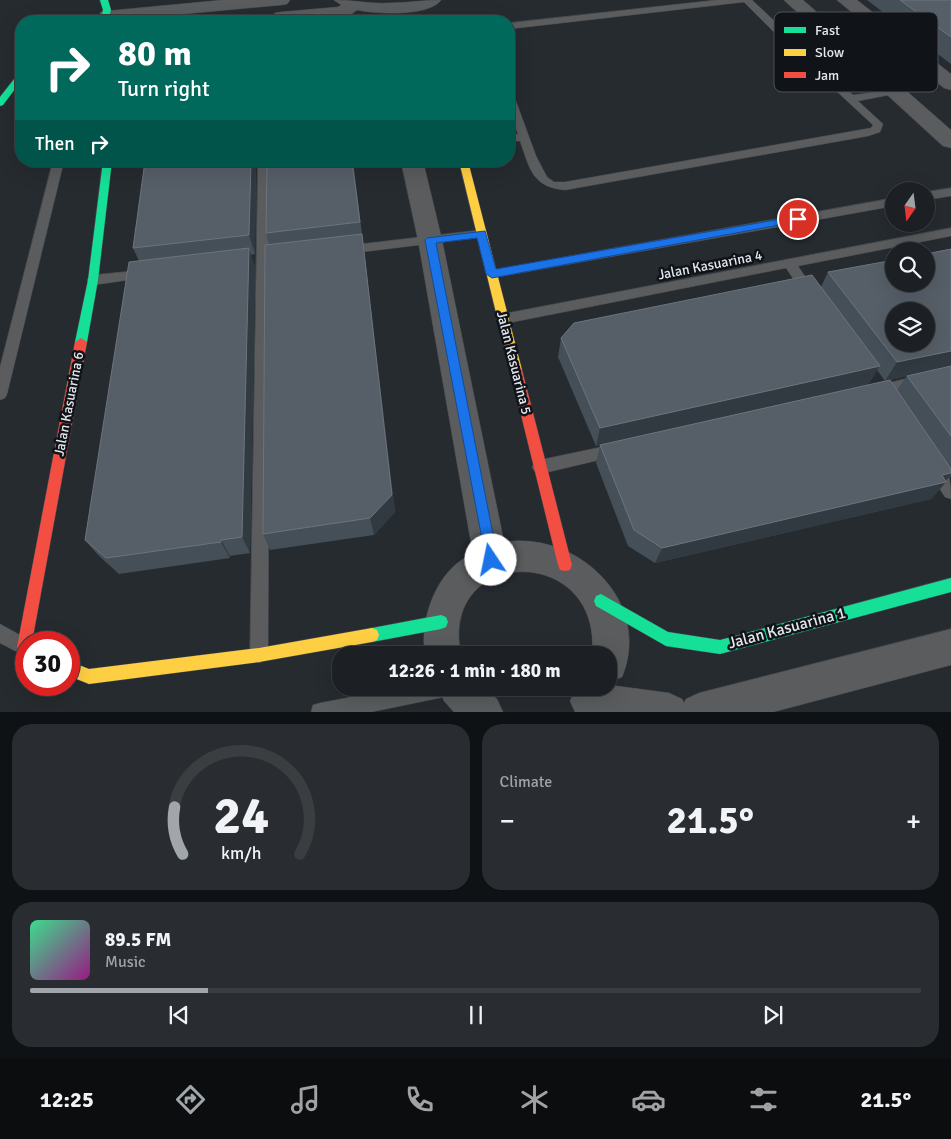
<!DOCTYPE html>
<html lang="en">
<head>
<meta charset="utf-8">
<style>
	body { margin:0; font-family:Signika,sans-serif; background:#292d31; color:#f1f3f6; height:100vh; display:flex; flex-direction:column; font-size:19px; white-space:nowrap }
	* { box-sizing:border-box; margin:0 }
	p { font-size:16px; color:#a0a3a6 }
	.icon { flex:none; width:28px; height:28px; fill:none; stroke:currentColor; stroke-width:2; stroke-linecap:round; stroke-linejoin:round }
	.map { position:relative; height:712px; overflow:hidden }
	.side { display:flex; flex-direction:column; gap:12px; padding:12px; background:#0f1214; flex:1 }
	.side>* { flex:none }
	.banner { position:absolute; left:15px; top:15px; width:500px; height:152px; border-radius:20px; box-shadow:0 5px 20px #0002,0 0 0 1px #3a3e41; background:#00695c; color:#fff; overflow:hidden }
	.needle { width:32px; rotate:194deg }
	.tools { position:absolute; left:885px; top:182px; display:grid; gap:10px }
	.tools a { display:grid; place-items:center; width:50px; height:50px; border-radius:50%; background:#1c2024; box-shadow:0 5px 20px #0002,0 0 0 1px #3a3e41; font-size:25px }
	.speed { position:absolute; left:15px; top:631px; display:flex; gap:10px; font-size:25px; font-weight:700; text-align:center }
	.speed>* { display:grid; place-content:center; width:65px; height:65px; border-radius:50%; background:#1c2024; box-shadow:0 5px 20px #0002,0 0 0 1px #3a3e41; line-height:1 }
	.speed .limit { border:8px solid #d22; background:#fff; color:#111 }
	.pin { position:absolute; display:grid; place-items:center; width:42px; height:42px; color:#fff; margin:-21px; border:2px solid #fff; border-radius:50%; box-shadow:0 1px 5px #0007 }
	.me { position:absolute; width:55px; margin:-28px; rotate:349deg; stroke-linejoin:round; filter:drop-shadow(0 0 4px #0008) }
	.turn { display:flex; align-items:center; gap:18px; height:105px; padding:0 20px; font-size:22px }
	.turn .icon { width:65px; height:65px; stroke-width:2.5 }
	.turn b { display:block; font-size:35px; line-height:42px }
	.then { display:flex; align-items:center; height:48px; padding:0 20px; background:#0003; gap:10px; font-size:19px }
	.big { font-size:38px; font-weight:800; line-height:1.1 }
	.side .widget { flex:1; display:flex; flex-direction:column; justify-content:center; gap:8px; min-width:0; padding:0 18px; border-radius:20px; background:#292d31 }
	.side .dial { align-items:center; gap:0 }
	.dial svg { height:130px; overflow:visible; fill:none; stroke:#3a3e41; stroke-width:7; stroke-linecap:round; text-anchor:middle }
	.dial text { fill:#f1f3f6; stroke:none }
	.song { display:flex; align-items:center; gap:15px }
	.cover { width:60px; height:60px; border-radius:8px; background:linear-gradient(135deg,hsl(150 70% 55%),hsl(310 70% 35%)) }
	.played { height:5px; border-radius:2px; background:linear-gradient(90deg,#a1a6ac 20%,#3a3e41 20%) }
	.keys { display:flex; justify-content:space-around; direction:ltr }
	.heat { display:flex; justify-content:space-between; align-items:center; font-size:28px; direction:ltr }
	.side .tiles { flex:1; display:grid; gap:12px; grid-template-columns:1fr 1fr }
	.widget:last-child { grid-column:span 2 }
	.trip { position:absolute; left:332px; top:646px; width:285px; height:50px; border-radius:20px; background:#1c2024; box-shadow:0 5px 20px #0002,0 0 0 1px #3a3e41; font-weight:800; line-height:50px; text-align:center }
	.menu { display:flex; height:80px; justify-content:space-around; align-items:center; background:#0b0d0e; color:#a0a3a6 }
	.menu .icon { width:35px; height:35px }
	.menu .active { color:#a1a6ac }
	.menu b { font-size:22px; color:#f1f3f6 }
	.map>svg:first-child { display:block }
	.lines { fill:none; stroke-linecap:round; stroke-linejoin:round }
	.lane-casing { stroke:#45494e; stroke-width:1 }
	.street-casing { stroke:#45494e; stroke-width:1 }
	.fast-casing { stroke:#45494e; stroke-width:1 }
	.slow-casing { stroke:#45494e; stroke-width:1 }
	.jam-casing { stroke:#45494e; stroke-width:1 }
	.lane { fill:#5a5c5e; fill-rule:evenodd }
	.street { fill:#5a5c5e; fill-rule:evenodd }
	.fast { fill:#16e098; fill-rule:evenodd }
	.slow { fill:#ffcf43; fill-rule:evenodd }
	.jam { fill:#f24e42; fill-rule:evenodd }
	.wall { fill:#454f57; fill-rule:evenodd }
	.shaded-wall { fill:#313941 }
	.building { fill:#565f68; stroke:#6c747d; fill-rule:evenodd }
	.route { fill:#1a73e8; stroke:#114b97 }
	.labels { text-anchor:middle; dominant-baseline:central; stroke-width:5; stroke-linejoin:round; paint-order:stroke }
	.street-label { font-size:14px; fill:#e3e8ee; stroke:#101317 }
	.near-street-label { font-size:16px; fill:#e3e8ee; stroke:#101317 }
	.key { fill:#101317; stroke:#4f5358; stroke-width:1 }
	.key-label { font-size:14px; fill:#e3e8ee }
</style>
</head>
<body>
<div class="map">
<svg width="951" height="712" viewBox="0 0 951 712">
	<rect width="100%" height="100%" fill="#262b30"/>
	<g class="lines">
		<defs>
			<path id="lane" d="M717,0H752L853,95L899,89V93L858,101L883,124L880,132L868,136L565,190C532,187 530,169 520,141H509V135L518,134L509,109V93L514,96L536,156L547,177L554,182H565L871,128L873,125L789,47L744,2L509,29V23Z
				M53,161H64L7,394L5,398L0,400V367Z
				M258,161H270L268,654L265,660L259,663L253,660L250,654Z
				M951,188V196L926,200V192Z
				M894,198V206L492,278L488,277L486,274L488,271L492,270Z
				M951,228V236L798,266L816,293L815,296H805L786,268L503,324L498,322L496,319L498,316L503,314Z
				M481,230L485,231L487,234L485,237L345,254L339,250L345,246Z
				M145,270L149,271L151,274L149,277L93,285L89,283L87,280L89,277L93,275Z
				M951,368V380L876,398L871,396L869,392L871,388L876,386Z
				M616,444L621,445L624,450L621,455L616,456L540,474L535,472L532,467L535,462L540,460Z
				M934,460C950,466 951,484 951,499L945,497L926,467L929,462Z
				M0,624L29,640L30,642H26V654L23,655L0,643Z
				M399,688H453L451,695L444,697L371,712H311L313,705L320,703Z"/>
			<path id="street" d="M223,0H290L287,4L281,5L108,21L101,20L98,16L101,12L107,11Z
				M334,0C353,0 371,4 389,3C407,3 423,0 441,0C429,17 376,14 357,10L349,16L343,17L276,21L272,17L275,13L281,12L338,7L341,5Z
				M784,0H803L951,130V148L943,146Z
				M837,0H857L951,74V90L944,88Z
				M401,161H423L442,240L504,542C578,531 653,602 622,677L609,682V655H592C603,543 438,545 461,655H425C419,619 437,568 473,554L418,240Z
				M951,629V665L773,712H575L570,701L576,688H609V685L669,693L682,699L684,703L686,699L699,693Z
				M439,688H482L497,699L503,712H454L444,701Z"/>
			<path id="fast" d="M100,0H108L111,10L108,21H100L103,10Z
				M15,78H21V81L3,105L0,106V97Z
				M103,161H112L98,280L87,342L81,346L75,342L88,280Z
				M951,578V592L720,654L666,646L596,606L594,601L596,596L601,594L668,632L720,640Z
				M441,615L446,617L448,622L446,627L441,629L372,642L367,640L365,635L367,630L372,628Z"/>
			<path id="slow" d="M459,161H468L522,370L520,373H512L510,370Z
				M372,628L377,630L379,635L377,640L372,642L259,662L89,684L69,676V661L89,669L259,648Z"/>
			<path id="jam" d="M81,338L87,342L32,642H26V655L19,652L17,647L75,342Z
				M516,366L520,367L522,370L572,565L570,570L565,571L560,570L558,565L510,370L512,367Z"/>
		</defs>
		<use href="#lane" class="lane-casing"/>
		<use href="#street" class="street-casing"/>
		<use href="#fast" class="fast-casing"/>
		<use href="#slow" class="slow-casing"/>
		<use href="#jam" class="jam-casing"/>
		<use href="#lane" class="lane"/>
		<use href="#street" class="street"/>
		<use href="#fast" class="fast"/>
		<use href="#slow" class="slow"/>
		<use href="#jam" class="jam"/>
	</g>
	<path class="wall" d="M867,0H951V64Z
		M145,161H256L255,254L251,255L255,267L250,553L230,556V558L119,574L98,555L85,540L139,261L133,248Z
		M353,161L363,242L395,512L374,535L270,550L263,534L269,245L266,233Z
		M951,249V476L946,481V482L931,499L655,563L628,546L596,463L600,445L803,399L596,446L558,357L561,338L821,287L828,272ZM877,370L885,381L868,385ZM907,376L897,390L890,380Z"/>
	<path class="shaded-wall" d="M251,161H256L255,254L249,235Z
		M362,234L395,512L374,535L370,518Z
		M249,248L255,267L250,553L242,537Z
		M951,351V367L885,381L897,362Z
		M880,366L868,385L596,446L600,428Z
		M951,473V475L944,482H946L931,499L655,563L662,548Z
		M221,540L230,556V558L221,542Z"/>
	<path class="building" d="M900,0H951V37Z
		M318,14L334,18V21H227Z
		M145,161H251L249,235L133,248Z
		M267,161H352L360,222L266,233Z
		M362,234L392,495L370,518L263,534L265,245Z
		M249,248L242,537L221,540V542L106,558L85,540L129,262Z
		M951,249V351L897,362L828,272L894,260V284H926V254ZM894,311H926V344H894Z
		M812,275L880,366L600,428L561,338L574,323Z
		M951,366V436L907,376Z
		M890,380L951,469V473L942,475L946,482L662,548L634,530L600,445Z"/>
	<path class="route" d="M798,216L803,219L801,221L492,278L486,274L477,238L436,243L498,560L496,565L491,567L487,565L425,240L427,238L485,231L496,269Z"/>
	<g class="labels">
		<g class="street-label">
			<text transform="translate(710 265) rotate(-11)">Jalan Kasuarina 4</text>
			<text transform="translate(514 363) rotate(76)">Jalan Kasuarina 5</text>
			<text transform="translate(69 404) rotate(-79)">Jalan Kasuarina 6</text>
		</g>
		<g class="near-street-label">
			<text transform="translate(787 628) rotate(-15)">Jalan Kasuarina 1</text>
		</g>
	</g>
	<rect x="774" y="12" width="164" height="80" rx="8" class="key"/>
	<rect x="784" y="27" width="22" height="6" fill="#16e098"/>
	<rect x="784" y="49" width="22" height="7" fill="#ffcf43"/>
	<rect x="784" y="72" width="22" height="6" fill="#f24e42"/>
	<g class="key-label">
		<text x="815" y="35">Fast</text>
		<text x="815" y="57">Slow</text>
		<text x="815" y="80">Jam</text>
	</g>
</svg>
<div class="tools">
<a><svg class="needle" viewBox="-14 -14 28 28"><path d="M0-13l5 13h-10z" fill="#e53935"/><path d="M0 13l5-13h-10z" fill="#a0a3a6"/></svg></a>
<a><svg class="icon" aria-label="search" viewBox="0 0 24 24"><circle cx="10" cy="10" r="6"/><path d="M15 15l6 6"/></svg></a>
<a><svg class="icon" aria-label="layers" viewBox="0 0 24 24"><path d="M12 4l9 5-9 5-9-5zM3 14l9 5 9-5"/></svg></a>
</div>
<div class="speed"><div class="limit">30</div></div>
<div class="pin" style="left:798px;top:219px;background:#d93025"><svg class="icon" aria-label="arrive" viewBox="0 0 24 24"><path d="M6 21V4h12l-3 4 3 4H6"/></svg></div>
<svg class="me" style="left:491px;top:560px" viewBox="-20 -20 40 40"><circle r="19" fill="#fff"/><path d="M0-13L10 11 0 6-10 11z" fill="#1a73e8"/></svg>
<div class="trip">12:26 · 1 min · 180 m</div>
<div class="banner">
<div class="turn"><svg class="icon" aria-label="right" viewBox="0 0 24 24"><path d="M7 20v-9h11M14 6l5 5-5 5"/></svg><div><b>80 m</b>Turn right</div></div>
<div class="then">Then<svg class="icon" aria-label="right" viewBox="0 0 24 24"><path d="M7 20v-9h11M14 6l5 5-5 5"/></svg></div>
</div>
</div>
<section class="side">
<div class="tiles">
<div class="widget dial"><svg viewBox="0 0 100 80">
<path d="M14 69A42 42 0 1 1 86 69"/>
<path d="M14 69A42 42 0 0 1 9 40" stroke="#a1a6ac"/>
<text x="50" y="56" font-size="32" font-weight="700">24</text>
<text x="50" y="72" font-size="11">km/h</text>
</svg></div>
<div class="widget"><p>Climate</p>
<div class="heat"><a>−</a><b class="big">21.5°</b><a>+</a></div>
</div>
<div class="widget">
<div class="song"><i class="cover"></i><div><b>89.5 FM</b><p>Music</p></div></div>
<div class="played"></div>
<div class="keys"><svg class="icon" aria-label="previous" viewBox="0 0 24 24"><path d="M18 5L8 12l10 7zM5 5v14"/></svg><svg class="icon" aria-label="pause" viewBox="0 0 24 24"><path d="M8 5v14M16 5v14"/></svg><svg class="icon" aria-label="next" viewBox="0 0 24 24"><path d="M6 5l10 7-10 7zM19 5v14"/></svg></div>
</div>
</div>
</section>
<nav class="menu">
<b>12:25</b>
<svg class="icon active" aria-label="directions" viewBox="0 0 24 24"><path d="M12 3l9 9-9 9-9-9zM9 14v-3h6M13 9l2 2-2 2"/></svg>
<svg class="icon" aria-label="music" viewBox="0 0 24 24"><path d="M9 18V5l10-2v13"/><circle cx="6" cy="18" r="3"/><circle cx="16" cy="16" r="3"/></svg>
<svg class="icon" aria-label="phone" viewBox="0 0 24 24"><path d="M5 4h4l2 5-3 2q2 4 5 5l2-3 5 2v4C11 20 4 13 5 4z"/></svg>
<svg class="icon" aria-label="climate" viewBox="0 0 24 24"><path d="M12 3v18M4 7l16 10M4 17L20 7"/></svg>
<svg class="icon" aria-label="car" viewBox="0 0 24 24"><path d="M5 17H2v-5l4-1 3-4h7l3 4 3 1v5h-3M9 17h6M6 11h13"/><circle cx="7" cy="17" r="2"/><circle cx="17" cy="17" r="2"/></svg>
<svg class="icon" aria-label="filters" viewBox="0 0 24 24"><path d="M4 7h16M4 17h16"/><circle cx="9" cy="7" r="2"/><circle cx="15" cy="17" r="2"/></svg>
<b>21.5°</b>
</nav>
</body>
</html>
